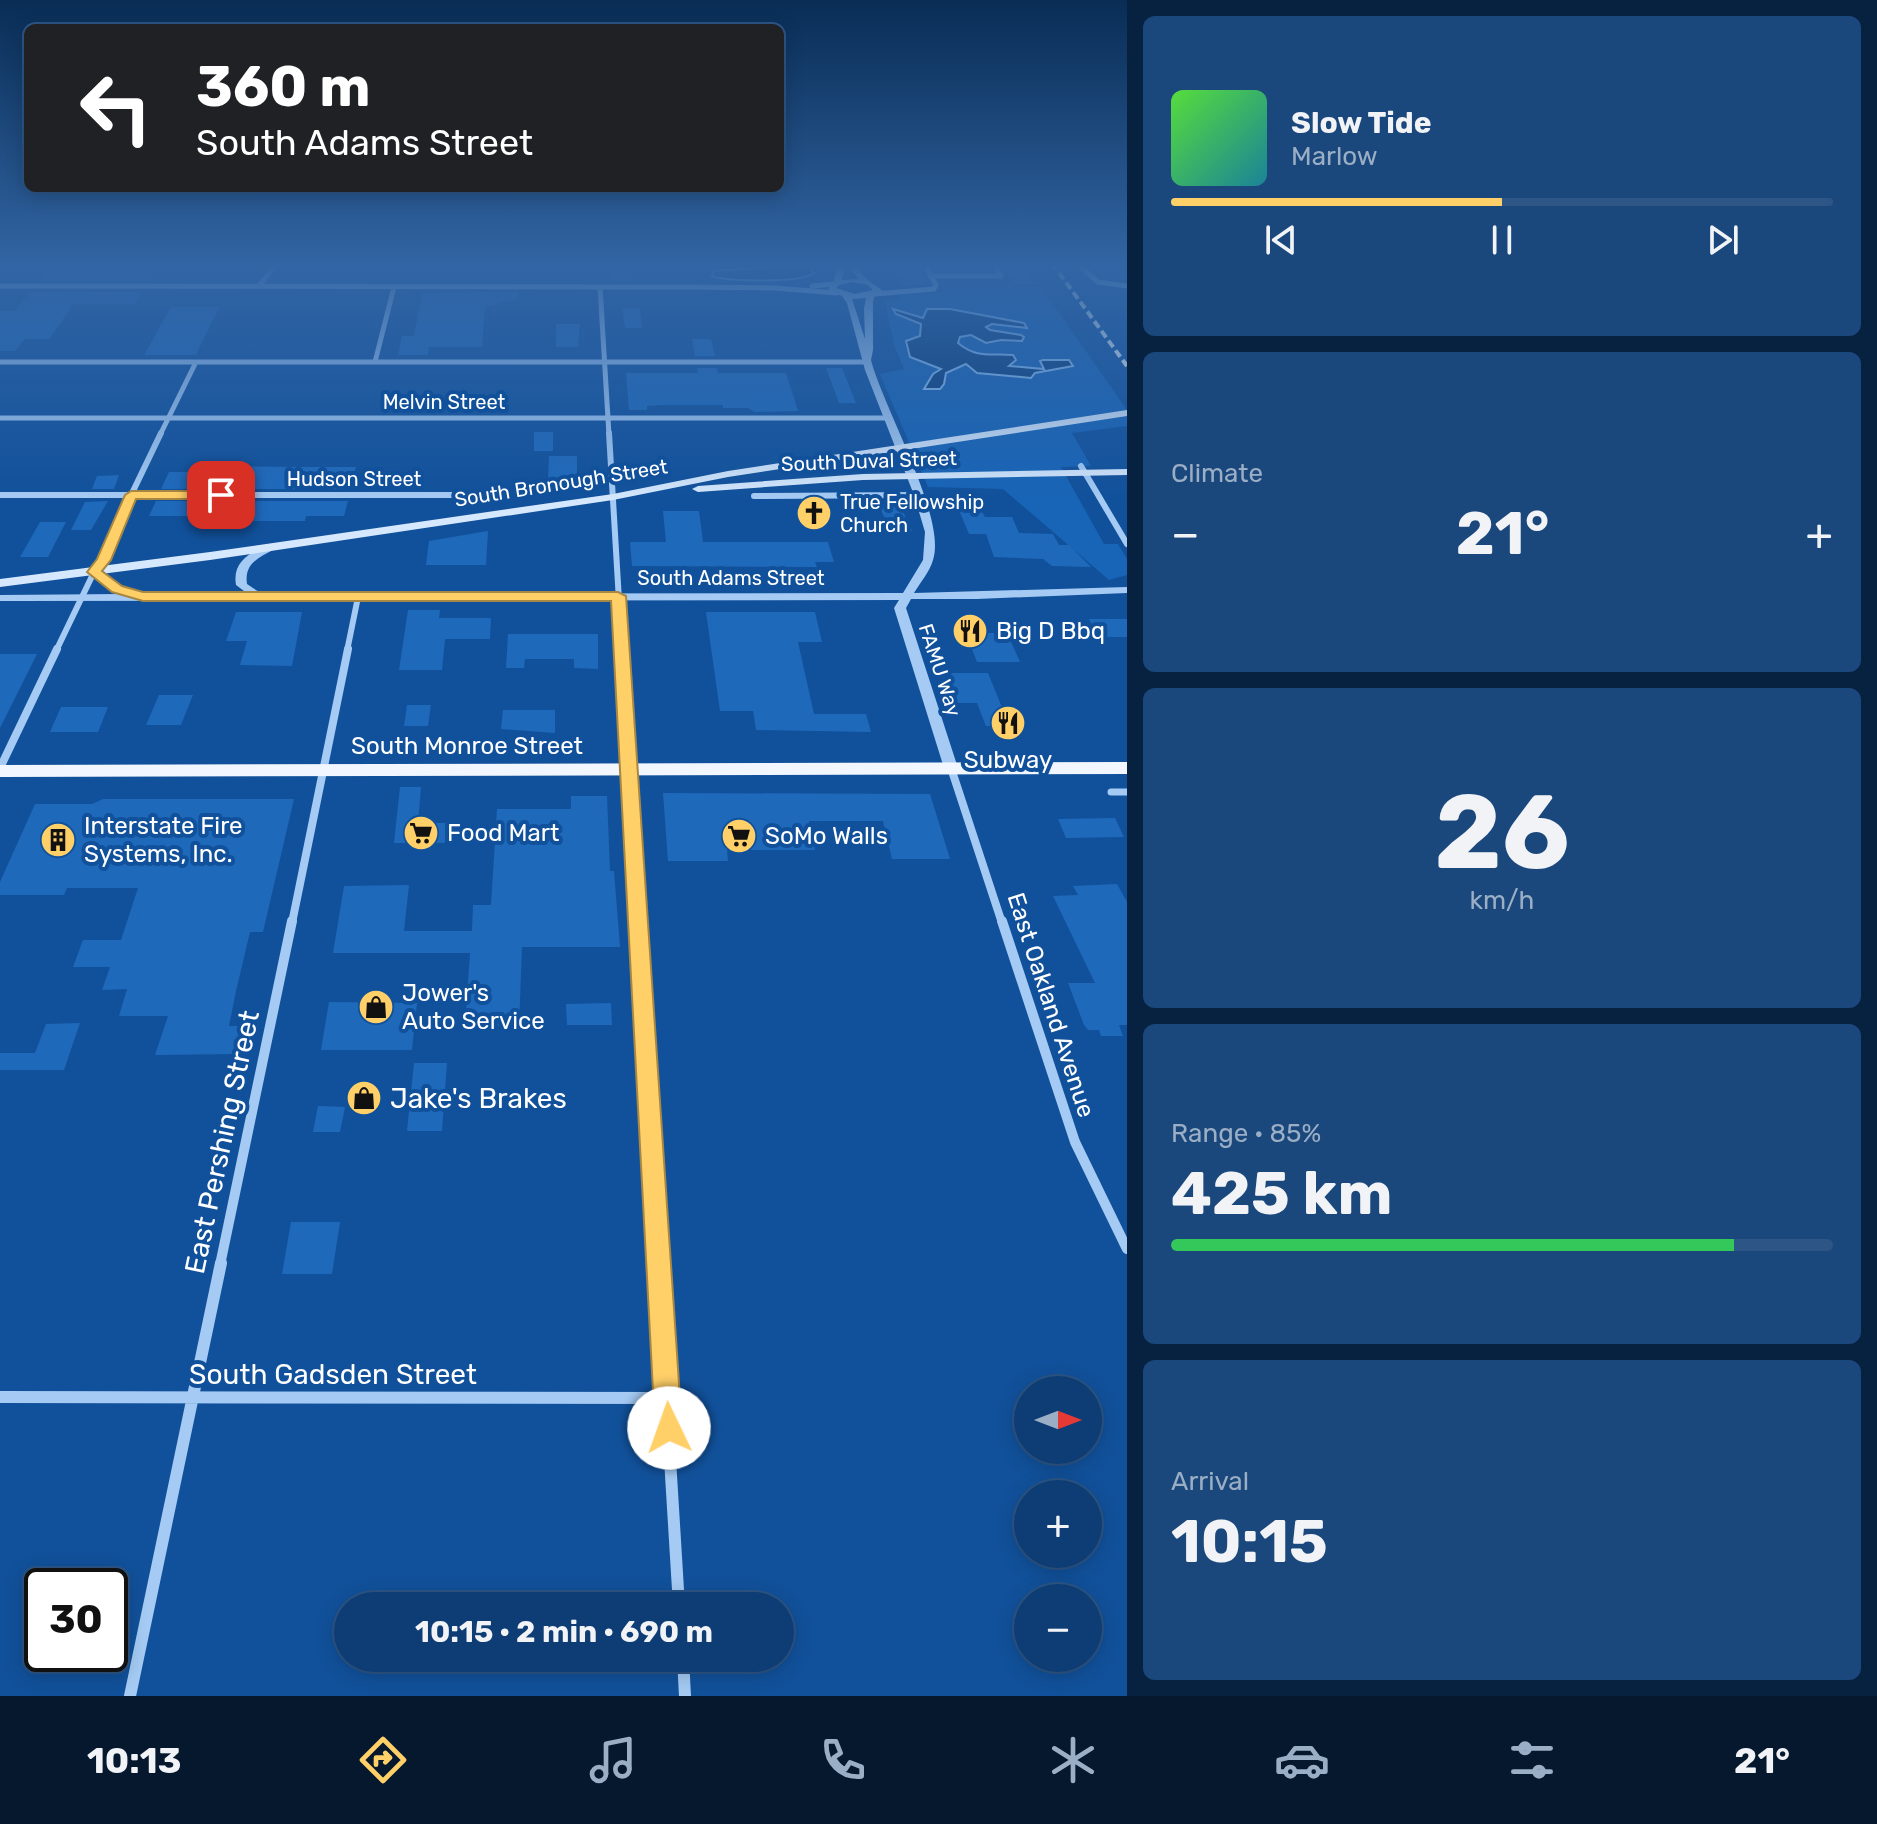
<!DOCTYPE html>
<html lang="en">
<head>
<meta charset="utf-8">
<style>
	body { margin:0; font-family:Rubik,sans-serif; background:#1b487c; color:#f1f3f6; height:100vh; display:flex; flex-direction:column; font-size:30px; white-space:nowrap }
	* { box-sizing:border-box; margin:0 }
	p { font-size:26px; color:#9aaec5 }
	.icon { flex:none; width:44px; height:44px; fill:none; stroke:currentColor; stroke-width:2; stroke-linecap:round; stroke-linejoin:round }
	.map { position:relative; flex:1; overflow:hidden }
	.details { display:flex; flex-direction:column; gap:16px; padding:16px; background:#072240; width:750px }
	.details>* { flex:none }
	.guide { position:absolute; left:24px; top:24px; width:760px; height:168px; border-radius:12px; box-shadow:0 4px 20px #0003,0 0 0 2px #2d5686; background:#202124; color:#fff; overflow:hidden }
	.needle { width:52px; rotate:90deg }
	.tools { position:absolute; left:1014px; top:1376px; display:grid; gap:16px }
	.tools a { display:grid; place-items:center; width:88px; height:88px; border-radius:50%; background:#0d3d74; box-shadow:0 4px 20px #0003,0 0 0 2px #2d5686; font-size:40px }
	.speed { position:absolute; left:24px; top:1568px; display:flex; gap:16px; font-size:40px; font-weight:700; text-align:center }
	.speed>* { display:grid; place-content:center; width:104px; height:104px; border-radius:50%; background:#0d3d74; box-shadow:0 4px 20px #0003,0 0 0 2px #2d5686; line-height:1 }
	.speed .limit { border:4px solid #111; border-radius:12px; background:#fff; color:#111 }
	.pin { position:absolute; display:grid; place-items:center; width:68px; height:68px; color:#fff; margin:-34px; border-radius:16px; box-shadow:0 4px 12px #0006 }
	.me { position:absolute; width:88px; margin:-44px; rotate:357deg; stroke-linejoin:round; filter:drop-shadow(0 0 6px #0008) }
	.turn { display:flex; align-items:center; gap:28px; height:168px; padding:0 40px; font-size:36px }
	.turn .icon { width:104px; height:104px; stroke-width:2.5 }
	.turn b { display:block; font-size:56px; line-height:68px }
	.big { font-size:60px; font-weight:700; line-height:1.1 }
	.details .card { flex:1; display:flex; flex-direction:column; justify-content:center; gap:12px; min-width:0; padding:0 28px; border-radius:12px; background:#1b487c }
	.details .dial { align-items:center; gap:0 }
	.dial b { font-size:104px; line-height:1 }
	.song { display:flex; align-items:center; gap:24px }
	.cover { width:96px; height:96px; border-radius:12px; background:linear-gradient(135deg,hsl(110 70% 55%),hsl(190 70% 35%)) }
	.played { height:8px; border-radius:4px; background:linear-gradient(90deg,#ffcf68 50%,#2d5686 50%) }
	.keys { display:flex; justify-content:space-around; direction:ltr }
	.heat { display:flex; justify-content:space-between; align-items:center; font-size:44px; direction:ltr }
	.charge { height:12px; border-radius:6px; background:linear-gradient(90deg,#34c759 85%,#2d5686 0) }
	.trip { position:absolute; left:334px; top:1592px; width:460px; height:80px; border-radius:40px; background:#0d3d74; box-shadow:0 4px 20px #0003,0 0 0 2px #2d5686; font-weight:700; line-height:80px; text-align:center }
	.dock { display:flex; height:128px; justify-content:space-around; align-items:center; background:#05182e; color:#9aaec5 }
	.dock .icon { width:56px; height:56px }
	.dock .on { color:#ffcf68 }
	.dock b { font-size:36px; color:#f1f3f6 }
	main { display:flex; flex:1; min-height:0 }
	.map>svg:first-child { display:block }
	.green { fill:#1864b6 }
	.water { fill:#0a3c77; stroke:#96c6f8; stroke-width:2 }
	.building { fill:#1f69bb }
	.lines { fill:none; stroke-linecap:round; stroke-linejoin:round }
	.pedestrian { stroke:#a5cbf4; stroke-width:7 }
	.minor-far4 { stroke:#a5cbf4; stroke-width:5 }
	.minor-far3 { stroke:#a5cbf4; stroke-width:6 }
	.minor-far2 { stroke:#a5cbf4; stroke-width:8 }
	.minor-far1 { stroke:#a5cbf4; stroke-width:10 }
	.minor { stroke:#a5cbf4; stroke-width:12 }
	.tertiary { fill:#a5cbf4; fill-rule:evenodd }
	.secondary { fill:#d5e8fd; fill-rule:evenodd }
	.primary { fill:#f2f7ff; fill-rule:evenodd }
	.rail { stroke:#fff; stroke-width:4; stroke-dasharray:8 4; stroke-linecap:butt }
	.route { fill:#ffcf68; stroke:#a68744; stroke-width:2 }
	.labels { text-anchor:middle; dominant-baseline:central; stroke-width:8; stroke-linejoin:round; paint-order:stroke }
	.far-street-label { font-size:20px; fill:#fff; stroke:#11519b }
	.far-poi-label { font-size:20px; fill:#fff; stroke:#11519b; text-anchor:start }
	.poi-label { font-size:24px; fill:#fff; stroke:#11519b; text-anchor:start }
	.street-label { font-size:24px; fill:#fff; stroke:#11519b }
	.near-poi-label { font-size:28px; fill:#fff; stroke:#11519b; text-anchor:start }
	.near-street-label { font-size:28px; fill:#fff; stroke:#11519b }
</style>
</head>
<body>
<main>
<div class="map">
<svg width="1127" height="1696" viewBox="0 0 1127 1696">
	<rect width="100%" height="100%" fill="#11519b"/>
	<path class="green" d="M945,287H1041L1127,410V426L1072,433L1091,466L1061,467L1104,544H1118L1127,559V575L1109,580L1003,489L928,487L880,374L904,369L894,345L885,302L901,298L900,294L941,293L946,290Z"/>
	<path class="water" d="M768,263H808L814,273C802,283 727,282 712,276L714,271L768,267Z
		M893,309L923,318L927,309H950L1024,323L1027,328L992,324L986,327L990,330L1021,335L1024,337L1022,341L1001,340L986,343L971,335L960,337L958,343C977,359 992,353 1013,355L1016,360L1009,366L1044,369L1040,361L1043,360H1069L1073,366L1035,373L1031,378L977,373L966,364L946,373L944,384L940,389H924L933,374L941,369L910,357L906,341L920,336L921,324L896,314Z"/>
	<path class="building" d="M53,263H159L149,281H39Z
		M612,263H631L633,281H613Z
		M891,263H919L929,284L903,286Z
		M1001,263H1020L1035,284H1015Z
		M30,292H142L135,304H74L49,339H25L15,351H0V311H14Z
		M517,292L518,299L485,307L482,347H429L428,355H398L402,336H414L422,293Z
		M171,307H219L196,355H144Z
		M622,308H640L642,328H625Z
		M556,324H580L578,347H556Z
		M692,339H711L715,356H695Z
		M697,368H717L718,373H786L798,411L755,412L748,408H723V405H663L647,406V410H629L626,373H698Z
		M826,368H842L856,403H839Z
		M534,432H553V451H534Z
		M549,456H577V481H548Z
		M200,466L312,467H356L350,489H161L169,472H198Z
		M119,475L114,489H92L97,476Z
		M108,501L91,530H71L85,502Z
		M156,501H348L344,516H306L305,521H249L250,516H149Z
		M899,503L912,531L891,532L878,504Z
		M958,508H980L985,517H1012L1019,533L1053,534L1059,545H1069L1091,567L1052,566L1043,559L994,557L986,534H969Z
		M663,511H699L703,542H828L834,562H815L817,567L632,566L630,542H666Z
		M40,522H66L48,557H20Z
		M488,531L486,565H426L429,541Z
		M408,610H440L439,618H491L490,639H445L442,670H399Z
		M236,612H302L292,666L240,665L247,641H226Z
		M706,612H815L822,642H798L814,714H866L871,732L756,730L753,711H720Z
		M1089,619H1127V637H1098Z
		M966,633H1007L1020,662H977Z
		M508,634H598V669L574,668V659H525L524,668H506Z
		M0,654H37L0,728Z
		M941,673H988L1003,710H1013L1019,726H986L977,703H951Z
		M159,695H193L181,725H146Z
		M407,705H431L428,726H404Z
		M61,707H108L98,732H50Z
		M503,710H555V733L501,729Z
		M400,787H421L418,823H446L445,843H394Z
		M663,793L930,794L950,859H892L883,821H809L815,850H727L728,861H668Z
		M571,796H607L610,871H614L620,947H522L519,1026H465L470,953H333L344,886L409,885L404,931H472L473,905H491L497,809H571Z
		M103,799H294L263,932H250L236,991L229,1026H245L238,1054L155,1055L168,1016H119L127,989L102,990L110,967H73L83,940H121L138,888H67L64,895H0V882L35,804H92Z
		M1115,818L1124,837L1066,838L1058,819Z
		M1117,884L1127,902V1025H1119L1123,1036H1101L1099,1030H1088L1084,1025L1068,983H1095L1053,896L1078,895L1073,886Z
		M329,1002L417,1003L412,1050H321Z
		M611,1003L612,1025H567L566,1004Z
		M80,1023L64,1070H0V1053H35L46,1024Z
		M414,1063H447L442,1131H407Z
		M318,1106L345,1107L340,1132H313Z
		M291,1222H340L332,1274H282Z"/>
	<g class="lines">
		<path class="pedestrian" d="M1111,792H1127"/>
		<path class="minor-far4" d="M1076,263L1098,282L1127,286
			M930,276H1001L993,263
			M0,286L690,287L775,288L837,293
			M259,286L277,263
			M812,286L833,284
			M600,287L609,435
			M874,294L934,289L936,285L924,263
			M0,362H866
			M375,362L394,287
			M0,418H888
			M160,435L196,362"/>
		<path class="minor-far3" d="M609,433L622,651
			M1081,466L1127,544
			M0,495H468
			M754,496L919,495
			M56,651L94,572L104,560L110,539L161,433
			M347,651L358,597"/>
		<path class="minor-far2" d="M622,649L638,923
			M0,768L57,649
			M951,768L1002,923
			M292,923L348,649"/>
		<path class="minor-far1" d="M638,921L659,1265
			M1002,921L1075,1142L1127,1249
			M220,1265L292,921"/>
		<path class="minor" d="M658,1263L679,1606
			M0,1397L667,1398
			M683,1658L685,1696
			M130,1696L221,1263"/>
		<path class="tertiary" d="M831,263H839L844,272L842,280L859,279L844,263H852L869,281L882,290L875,295L873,301V350L871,360C883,407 947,518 933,560C930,571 920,583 914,593L1127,587V593L977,599H911L906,608L958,768L956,771L951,772L944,768L894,608L899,600L0,601V595L121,594L113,591L90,574V570L94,569L135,594H248L236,585C232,562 250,552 269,545L273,546V550C258,558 244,564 247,584L262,594L903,593L923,560L925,532L914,495L865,370L847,303L842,296L828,289L834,281L836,272ZM852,282L868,285L873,290L855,294L836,288L839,285ZM866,298L864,308L865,339L852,299Z"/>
		<path class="secondary" d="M1127,410V416L728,477L613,500L210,560L0,587V579L210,552L613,494L728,471Z
			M1127,469V475L863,480L698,492L692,489L698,486L863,474Z"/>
		<path class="primary" d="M1127,762V774L0,777V765Z"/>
		<path class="rail" d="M1052,263L1127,366"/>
	</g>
	<linearGradient id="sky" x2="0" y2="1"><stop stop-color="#092d55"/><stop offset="0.53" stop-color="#3265a4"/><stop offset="1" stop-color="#3265a4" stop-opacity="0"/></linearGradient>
	<rect width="1127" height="500" fill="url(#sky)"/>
	<path class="route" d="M131,491H221L228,495L221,499H136L111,560L102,571L122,586L143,592H618L626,596L682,1428L678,1436L669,1440L659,1436L655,1428L611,601H143L112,592L87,572L97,559L125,495Z"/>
	<defs>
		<symbol id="church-disc" viewBox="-11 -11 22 22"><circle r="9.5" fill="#ffcf68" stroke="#11519b"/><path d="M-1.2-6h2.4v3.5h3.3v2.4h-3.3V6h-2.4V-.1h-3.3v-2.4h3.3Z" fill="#111"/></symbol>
		<symbol id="restaurant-disc" viewBox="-11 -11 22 22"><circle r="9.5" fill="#ffcf68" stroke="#11519b"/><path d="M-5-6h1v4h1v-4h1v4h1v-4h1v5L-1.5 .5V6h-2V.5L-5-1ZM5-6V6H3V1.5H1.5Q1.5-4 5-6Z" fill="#111"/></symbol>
		<symbol id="supermarket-disc" viewBox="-11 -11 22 22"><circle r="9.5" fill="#ffcf68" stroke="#11519b"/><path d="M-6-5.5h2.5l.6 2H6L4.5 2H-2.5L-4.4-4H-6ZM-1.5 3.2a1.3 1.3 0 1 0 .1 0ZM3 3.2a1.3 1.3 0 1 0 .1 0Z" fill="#111"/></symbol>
		<symbol id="building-disc" viewBox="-11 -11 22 22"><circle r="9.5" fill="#ffcf68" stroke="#11519b"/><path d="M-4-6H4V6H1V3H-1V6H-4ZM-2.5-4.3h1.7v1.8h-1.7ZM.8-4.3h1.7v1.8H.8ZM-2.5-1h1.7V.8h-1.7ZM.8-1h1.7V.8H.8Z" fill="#111"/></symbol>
		<symbol id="shop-disc" viewBox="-11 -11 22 22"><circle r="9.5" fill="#ffcf68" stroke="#11519b"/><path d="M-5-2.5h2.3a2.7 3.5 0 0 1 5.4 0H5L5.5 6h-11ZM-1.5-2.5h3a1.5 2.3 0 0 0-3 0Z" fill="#111"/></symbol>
	</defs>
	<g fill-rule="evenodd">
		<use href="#church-disc" x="794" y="493" width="40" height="40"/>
		<use href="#restaurant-disc" x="950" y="611" width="40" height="40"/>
		<use href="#restaurant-disc" x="988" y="703" width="40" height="40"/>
		<use href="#supermarket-disc" x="401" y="813" width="40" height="40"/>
		<use href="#supermarket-disc" x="719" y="816" width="40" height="40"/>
		<use href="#building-disc" x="38" y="820" width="40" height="40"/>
		<use href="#shop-disc" x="356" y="987" width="40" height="40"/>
		<use href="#shop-disc" x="344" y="1078" width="40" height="40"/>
	</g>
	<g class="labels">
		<g class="far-street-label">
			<text x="444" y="402">Melvin Street</text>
			<text transform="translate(869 461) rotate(-2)">South Duval Street</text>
			<text x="354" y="479">Hudson Street</text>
			<text transform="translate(561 483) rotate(-9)">South Bronough Street</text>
			<text x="731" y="578">South Adams Street</text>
			<text transform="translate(940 670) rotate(72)">FAMU Way</text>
		</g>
		<g class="far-poi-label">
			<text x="840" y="502">True Fellowship<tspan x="840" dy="23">Church</tspan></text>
		</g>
		<g class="poi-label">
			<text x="996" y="631">Big D Bbq</text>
			<text x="1008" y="760" text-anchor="middle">Subway</text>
			<text x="84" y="826">Interstate Fire<tspan x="84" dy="28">Systems, Inc.</tspan></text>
			<text x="447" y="833">Food Mart</text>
			<text x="765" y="836">SoMo Walls</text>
			<text x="402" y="993">Jower's<tspan x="402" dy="28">Auto Service</tspan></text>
		</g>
		<g class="street-label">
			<text x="467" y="746">South Monroe Street</text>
			<text transform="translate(1051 1005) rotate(72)">East Oakland Avenue</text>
		</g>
		<g class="near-poi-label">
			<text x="390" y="1098">Jake's Brakes</text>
		</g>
		<g class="near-street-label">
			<text transform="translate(222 1142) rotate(-78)">East Pershing Street</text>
			<text x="333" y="1374">South Gadsden Street</text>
		</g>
	</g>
</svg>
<div class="tools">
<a><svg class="needle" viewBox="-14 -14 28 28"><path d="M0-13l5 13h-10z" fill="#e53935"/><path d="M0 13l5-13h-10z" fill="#9aaec5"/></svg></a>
<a>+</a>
<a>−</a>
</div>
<div class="speed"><div class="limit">30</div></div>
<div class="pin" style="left:221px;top:495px;background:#d93025"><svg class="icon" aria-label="arrive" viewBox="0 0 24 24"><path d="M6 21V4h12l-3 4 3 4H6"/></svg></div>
<svg class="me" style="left:669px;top:1428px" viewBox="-20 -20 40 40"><circle r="19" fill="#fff"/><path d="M0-13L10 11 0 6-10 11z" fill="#ffcf68"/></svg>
<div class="trip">10:15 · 2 min · 690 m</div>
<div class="guide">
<div class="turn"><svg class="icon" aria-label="left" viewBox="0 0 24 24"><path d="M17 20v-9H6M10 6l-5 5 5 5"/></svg><div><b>360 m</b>South Adams Street</div></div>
</div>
</div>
<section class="details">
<div class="card">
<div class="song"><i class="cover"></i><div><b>Slow Tide</b><p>Marlow</p></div></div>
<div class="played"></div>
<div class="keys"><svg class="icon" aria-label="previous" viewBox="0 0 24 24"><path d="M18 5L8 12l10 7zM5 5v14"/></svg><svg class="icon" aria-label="pause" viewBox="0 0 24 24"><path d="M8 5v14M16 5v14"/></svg><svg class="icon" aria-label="next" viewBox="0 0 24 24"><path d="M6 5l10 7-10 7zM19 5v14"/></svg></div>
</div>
<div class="card"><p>Climate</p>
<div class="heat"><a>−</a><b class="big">21°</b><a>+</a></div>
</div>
<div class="card dial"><b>26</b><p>km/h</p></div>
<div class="card"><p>Range · 85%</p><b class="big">425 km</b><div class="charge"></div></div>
<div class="card"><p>Arrival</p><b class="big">10:15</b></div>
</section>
</main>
<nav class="dock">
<b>10:13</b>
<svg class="icon on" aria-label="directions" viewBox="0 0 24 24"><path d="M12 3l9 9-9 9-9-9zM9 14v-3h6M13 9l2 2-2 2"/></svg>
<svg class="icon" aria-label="music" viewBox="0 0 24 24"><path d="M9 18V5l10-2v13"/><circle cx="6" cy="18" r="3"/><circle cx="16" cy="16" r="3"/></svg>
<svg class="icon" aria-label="phone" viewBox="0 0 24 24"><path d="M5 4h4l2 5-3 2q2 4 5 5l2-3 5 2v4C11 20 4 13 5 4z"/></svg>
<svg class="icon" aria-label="climate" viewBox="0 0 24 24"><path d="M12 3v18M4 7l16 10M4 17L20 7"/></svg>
<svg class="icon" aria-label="car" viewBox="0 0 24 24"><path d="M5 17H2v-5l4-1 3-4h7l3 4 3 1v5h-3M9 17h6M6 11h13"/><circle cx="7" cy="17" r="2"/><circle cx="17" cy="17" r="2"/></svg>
<svg class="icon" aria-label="filters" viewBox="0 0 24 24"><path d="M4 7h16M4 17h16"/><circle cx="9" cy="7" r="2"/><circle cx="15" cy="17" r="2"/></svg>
<b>21°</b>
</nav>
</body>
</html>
